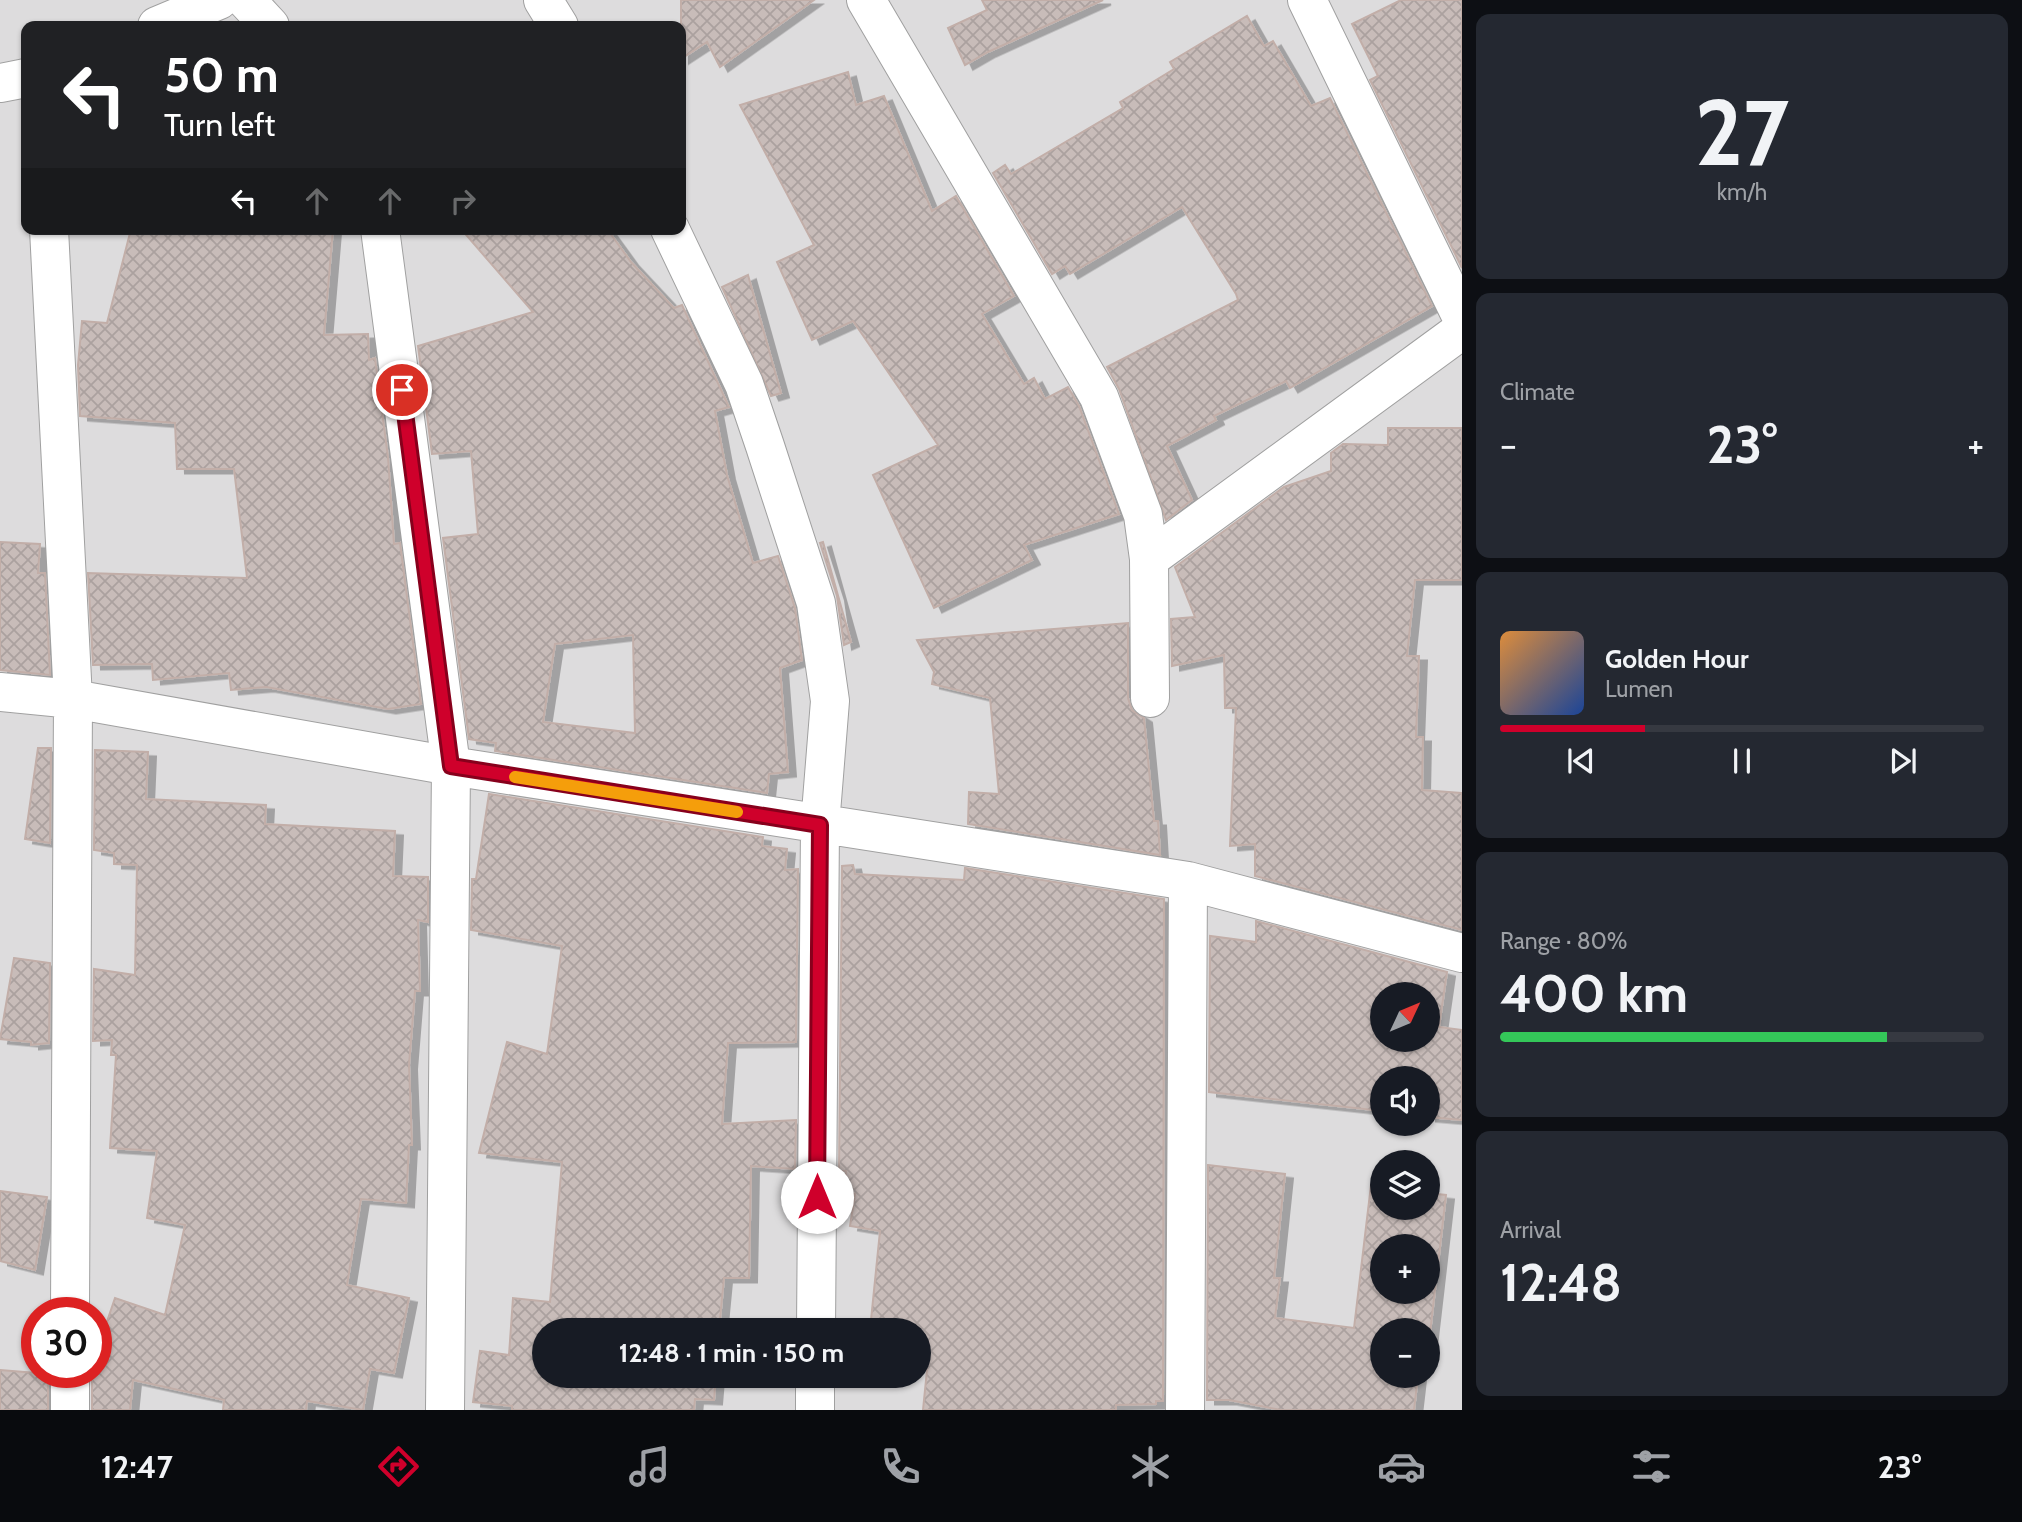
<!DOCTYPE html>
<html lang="en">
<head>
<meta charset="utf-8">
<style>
	body { margin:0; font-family:Cabin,sans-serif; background:#242831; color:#f1f3f6; height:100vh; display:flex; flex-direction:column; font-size:26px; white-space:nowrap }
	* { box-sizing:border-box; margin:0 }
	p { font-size:23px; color:#9ea1a6 }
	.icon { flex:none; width:38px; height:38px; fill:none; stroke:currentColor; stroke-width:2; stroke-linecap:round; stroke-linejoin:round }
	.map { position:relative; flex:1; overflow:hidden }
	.details { display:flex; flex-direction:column; gap:14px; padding:14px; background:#0d0f14; width:560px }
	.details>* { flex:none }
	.banner { position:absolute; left:21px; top:21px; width:665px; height:214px; border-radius:14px; box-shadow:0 2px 5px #0004; background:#202124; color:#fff; overflow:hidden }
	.needle { width:46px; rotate:46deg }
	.buttons { position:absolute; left:1370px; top:982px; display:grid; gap:14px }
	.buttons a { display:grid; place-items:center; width:70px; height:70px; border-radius:50%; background:#171b24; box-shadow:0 2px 5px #0004; font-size:35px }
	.speed { position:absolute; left:21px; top:1297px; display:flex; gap:14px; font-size:35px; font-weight:700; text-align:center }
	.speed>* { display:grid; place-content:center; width:91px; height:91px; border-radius:50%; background:#171b24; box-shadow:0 2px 5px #0004; line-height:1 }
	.speed .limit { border:10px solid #d22; background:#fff; color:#111 }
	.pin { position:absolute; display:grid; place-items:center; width:60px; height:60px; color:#fff; margin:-30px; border:4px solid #fff; border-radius:50%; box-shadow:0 2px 7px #0007 }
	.me { position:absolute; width:77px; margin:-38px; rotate:0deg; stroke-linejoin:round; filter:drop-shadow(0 0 5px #0008) }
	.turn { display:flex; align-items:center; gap:24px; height:147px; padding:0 28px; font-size:32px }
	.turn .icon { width:91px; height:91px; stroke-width:2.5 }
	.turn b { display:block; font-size:49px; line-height:60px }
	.lanes { display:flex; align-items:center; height:66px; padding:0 28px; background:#0003; justify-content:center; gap:35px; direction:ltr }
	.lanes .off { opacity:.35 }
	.big { font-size:52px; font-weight:700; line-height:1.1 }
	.details .widget { flex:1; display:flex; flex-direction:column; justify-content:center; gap:10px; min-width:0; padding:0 24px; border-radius:14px; background:#242831 }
	.details .dial { align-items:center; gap:0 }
	.dial b { font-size:91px; line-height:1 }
	.song { display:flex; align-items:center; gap:21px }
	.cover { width:84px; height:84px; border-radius:10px; background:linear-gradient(135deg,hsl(30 70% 55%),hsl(220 70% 35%)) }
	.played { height:7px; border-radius:4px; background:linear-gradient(90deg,#cf002b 30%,#363941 30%) }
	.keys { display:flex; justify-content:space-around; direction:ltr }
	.heat { display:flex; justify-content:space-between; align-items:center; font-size:38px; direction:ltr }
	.charge { height:10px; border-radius:5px; background:linear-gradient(90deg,#34c759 80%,#363941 0) }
	.trip { position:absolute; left:532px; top:1318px; width:399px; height:70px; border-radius:35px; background:#171b24; box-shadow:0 2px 5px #0004; font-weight:700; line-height:70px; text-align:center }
	.dock { display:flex; height:112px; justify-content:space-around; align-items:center; background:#090b0e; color:#9ea1a6 }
	.dock .icon { width:49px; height:49px }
	.dock .current { color:#cf002b }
	.dock b { font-size:32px; color:#f1f3f6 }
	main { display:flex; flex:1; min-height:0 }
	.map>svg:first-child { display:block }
	.residential { fill:#dddcdd; fill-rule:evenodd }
	.building { fill:url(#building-cross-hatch); stroke:#c2aea8; stroke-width:2; fill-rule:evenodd; filter:url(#shadow) }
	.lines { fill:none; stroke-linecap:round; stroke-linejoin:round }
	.minor-casing { stroke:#a0a0a0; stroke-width:40 }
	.minor { stroke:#fff; stroke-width:38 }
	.route-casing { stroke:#87001c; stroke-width:18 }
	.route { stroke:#cf002b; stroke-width:12 }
	.slow { stroke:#f59e0b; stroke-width:12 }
</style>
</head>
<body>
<main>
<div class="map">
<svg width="1462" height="1410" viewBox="0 0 1462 1410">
	<defs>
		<pattern id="building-cross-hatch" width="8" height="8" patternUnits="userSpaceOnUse" patternTransform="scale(1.75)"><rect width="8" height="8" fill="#c8bcb9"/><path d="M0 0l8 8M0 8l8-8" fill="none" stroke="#aba19f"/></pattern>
		<filter id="shadow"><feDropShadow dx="8" dy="4.5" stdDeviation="0" flood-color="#0004"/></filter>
	</defs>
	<rect width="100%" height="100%" fill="#f0eae6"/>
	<path class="residential" d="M0,0H1462V1410H0ZM26,26H681V229H26ZM1382,994H1428V1040H1382ZM1382,1078H1428V1124H1382ZM1382,1162H1428V1208H1382ZM1382,1246H1428V1292H1382ZM37,1312H96V1372H37ZM544,1330H919V1376H544ZM1382,1330H1428V1376H1382Z"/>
	<path class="building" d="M681,0H814L720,67L707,42L681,59Z
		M982,0H1103L988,52L965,65L948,28L987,10Z
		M1401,0H1462V268L1370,80L1378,76L1352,24Z
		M1247,16L1264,46L1273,41L1311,106L1330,98L1432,306L1290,388L1286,381L1214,416L1216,420L1167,446L1192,500L1166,520L1119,389L1107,367L1238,300L1236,294L1182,207L1070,274L1065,266L1052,274L993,173L1005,165L1011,174L1123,108L1120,102L1174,69L1170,62Z
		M848,72L856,105L884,96L932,211L956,196L1014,296L982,314L1024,384L1034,378L1045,399L1068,387L1079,406L1119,514L1024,545L1032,560L934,608L873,475L938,445L853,321L812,340L777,262L814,245L740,105Z
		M131,229H333L324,335L368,334L369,360L375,358L388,457L394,544L400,543L421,704L388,709L266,687L231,690L229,673L153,680L152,664L93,665L88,573L247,578L234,469H177L175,423L80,416L78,365L82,321L107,323Z
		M461,229H607L631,262L674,308L682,305L729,407L715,411L727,475L753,563L778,556L795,608L802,660L780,668L788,772L769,774L767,793L495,751L496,743L469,739L443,538L478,534L471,451L432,454L418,346L533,312ZM633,635L635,733L543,722L555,644Z
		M748,275L781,393L771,396L722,287Z
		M1388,428H1462V580H1415L1407,656H1419L1416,737H1423L1422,790L1462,793V930L1255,876V844L1230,846L1236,708H1225L1224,655L1172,666L1171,619L1195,617L1175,567L1284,487L1331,471V453L1343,444L1388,445Z
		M0,542L40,544L38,573H45L50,675L0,670Z
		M823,542L851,642L844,645L837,596L820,543Z
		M1128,623V698L1132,710L1144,718L1154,821H1158L1160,855L968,824L969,792L999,794L990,698L932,684L934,672L917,640Z
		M38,748H51L50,843L25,839Z
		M95,750L148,752L146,799L266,805L265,824L395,831L393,876L428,877V922L418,920L420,991H415L409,1065L412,1145H409L406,1203L361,1199L347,1285L409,1298L394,1373L370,1369L363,1410L307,1401L306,1410H223L224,1400L133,1380L130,1410H92V1372H96V1354L115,1298L165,1315L185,1225L147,1218L157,1151L110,1148L116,1055H111L112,1040L93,1041L94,969L135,975L137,865L114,864V853L94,850Z
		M489,794L763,837L762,846L787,849L785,870L798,869L796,1042L728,1043L722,1124L796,1120L795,1169L751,1166L749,1278H724L719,1330H544V1376H716L714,1400L695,1399L694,1410H512V1406L473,1402L480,1351L509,1355L513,1298L550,1302L562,1162L479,1153L507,1042L547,1054L562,946L471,930L472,879H476Z
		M853,865L855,874L964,880L965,868L1164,899L1163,1401H1156V1404L1116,1405V1410H923L927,1370H919L920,1330H870L880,1231L850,1226L855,1194L844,1193L846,1171H839L842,866Z
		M1256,921L1447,972L1439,1027L1462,1030V1120L1428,1117V1078H1382V1111L1209,1092L1210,936L1256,942ZM1382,994H1428V1040H1382Z
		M14,958L50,963L49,1043L31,1045V1042L0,1039Z
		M1208,1165L1285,1174L1274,1278H1280L1275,1318L1354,1328L1371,1185L1382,1187V1208H1428V1193L1446,1195L1429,1342L1428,1330H1382V1376H1418L1414,1410H1281L1229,1400H1207ZM1382,1246H1428V1292H1382Z
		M0,1191L47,1197L35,1270L0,1261Z
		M0,1370L48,1374V1410H0Z"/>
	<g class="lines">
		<defs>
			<path id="minor" d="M246,0L270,26
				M543,0L559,26
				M866,0L1099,397L1143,515L1149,559L1150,698
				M1307,0L1462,318
				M157,26L219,0
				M0,83L26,78
				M49,229L73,699L70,1312
				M380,229L451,766L1188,881L1462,953
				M670,229L744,384L765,446L816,603L830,701L820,825L816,1330
				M1149,559L1462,330
				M0,692L73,699L451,766L445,1410
				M70,1410V1372
				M815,1410V1376
				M1185,1410L1188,881"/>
		</defs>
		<use href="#minor" class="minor-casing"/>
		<use href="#minor" class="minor"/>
	</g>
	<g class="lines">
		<defs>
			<path id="route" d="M402,390L451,766L820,825L817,1197"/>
		</defs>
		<use href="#route" class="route-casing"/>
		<use href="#route" class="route"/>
		<path class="slow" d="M515,777L737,812"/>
	</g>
</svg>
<div class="buttons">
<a><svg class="needle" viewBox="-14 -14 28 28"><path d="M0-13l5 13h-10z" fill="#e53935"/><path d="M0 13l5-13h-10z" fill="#9ea1a6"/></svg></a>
<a><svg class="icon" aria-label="sound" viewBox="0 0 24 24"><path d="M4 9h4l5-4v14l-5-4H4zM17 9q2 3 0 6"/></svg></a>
<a><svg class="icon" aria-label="layers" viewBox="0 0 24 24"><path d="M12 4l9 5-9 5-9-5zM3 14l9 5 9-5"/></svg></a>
<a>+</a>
<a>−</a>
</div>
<div class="speed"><div class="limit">30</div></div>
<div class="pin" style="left:402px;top:390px;background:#d93025"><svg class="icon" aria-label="arrive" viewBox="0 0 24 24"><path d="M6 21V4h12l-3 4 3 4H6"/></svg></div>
<svg class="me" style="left:817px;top:1197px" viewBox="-20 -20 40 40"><circle r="19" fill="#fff"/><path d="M0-13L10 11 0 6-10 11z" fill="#cf002b"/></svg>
<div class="trip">12:48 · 1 min · 150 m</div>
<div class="banner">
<div class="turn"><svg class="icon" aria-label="left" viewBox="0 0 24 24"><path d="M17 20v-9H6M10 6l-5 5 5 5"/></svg><div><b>50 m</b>Turn left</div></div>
<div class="lanes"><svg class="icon" aria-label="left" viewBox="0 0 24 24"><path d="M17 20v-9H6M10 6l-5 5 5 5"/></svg><svg class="icon off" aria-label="ahead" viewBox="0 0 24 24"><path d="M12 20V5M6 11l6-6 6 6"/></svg><svg class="icon off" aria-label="ahead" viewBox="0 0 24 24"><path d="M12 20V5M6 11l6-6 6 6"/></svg><svg class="icon off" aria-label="right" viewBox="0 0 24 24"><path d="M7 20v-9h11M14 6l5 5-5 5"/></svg></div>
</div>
</div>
<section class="details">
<div class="widget dial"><b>27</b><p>km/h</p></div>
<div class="widget"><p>Climate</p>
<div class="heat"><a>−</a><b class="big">23°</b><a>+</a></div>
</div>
<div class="widget">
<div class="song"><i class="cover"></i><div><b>Golden Hour</b><p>Lumen</p></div></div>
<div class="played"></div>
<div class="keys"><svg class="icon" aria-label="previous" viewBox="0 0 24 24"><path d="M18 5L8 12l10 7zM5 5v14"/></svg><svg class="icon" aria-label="pause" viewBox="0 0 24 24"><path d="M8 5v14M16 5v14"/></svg><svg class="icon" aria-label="next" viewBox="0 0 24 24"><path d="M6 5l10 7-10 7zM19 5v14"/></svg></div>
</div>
<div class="widget"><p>Range · 80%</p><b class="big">400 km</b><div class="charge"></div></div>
<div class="widget"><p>Arrival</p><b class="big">12:48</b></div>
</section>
</main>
<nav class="dock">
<b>12:47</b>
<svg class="icon current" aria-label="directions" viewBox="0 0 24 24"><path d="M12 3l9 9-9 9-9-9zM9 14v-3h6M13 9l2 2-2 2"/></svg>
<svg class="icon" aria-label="music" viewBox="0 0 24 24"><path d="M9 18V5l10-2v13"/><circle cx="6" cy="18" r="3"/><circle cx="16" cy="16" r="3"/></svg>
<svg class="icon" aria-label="phone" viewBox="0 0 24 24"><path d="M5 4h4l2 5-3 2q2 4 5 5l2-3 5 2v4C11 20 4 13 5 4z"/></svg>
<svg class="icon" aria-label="climate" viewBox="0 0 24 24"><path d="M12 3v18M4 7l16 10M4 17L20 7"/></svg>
<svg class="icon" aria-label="car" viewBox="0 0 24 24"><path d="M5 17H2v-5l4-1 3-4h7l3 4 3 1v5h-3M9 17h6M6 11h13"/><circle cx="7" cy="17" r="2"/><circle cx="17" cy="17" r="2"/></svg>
<svg class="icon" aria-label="filters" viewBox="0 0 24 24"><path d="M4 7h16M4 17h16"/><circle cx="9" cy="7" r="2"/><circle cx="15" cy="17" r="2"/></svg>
<b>23°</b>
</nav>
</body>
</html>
